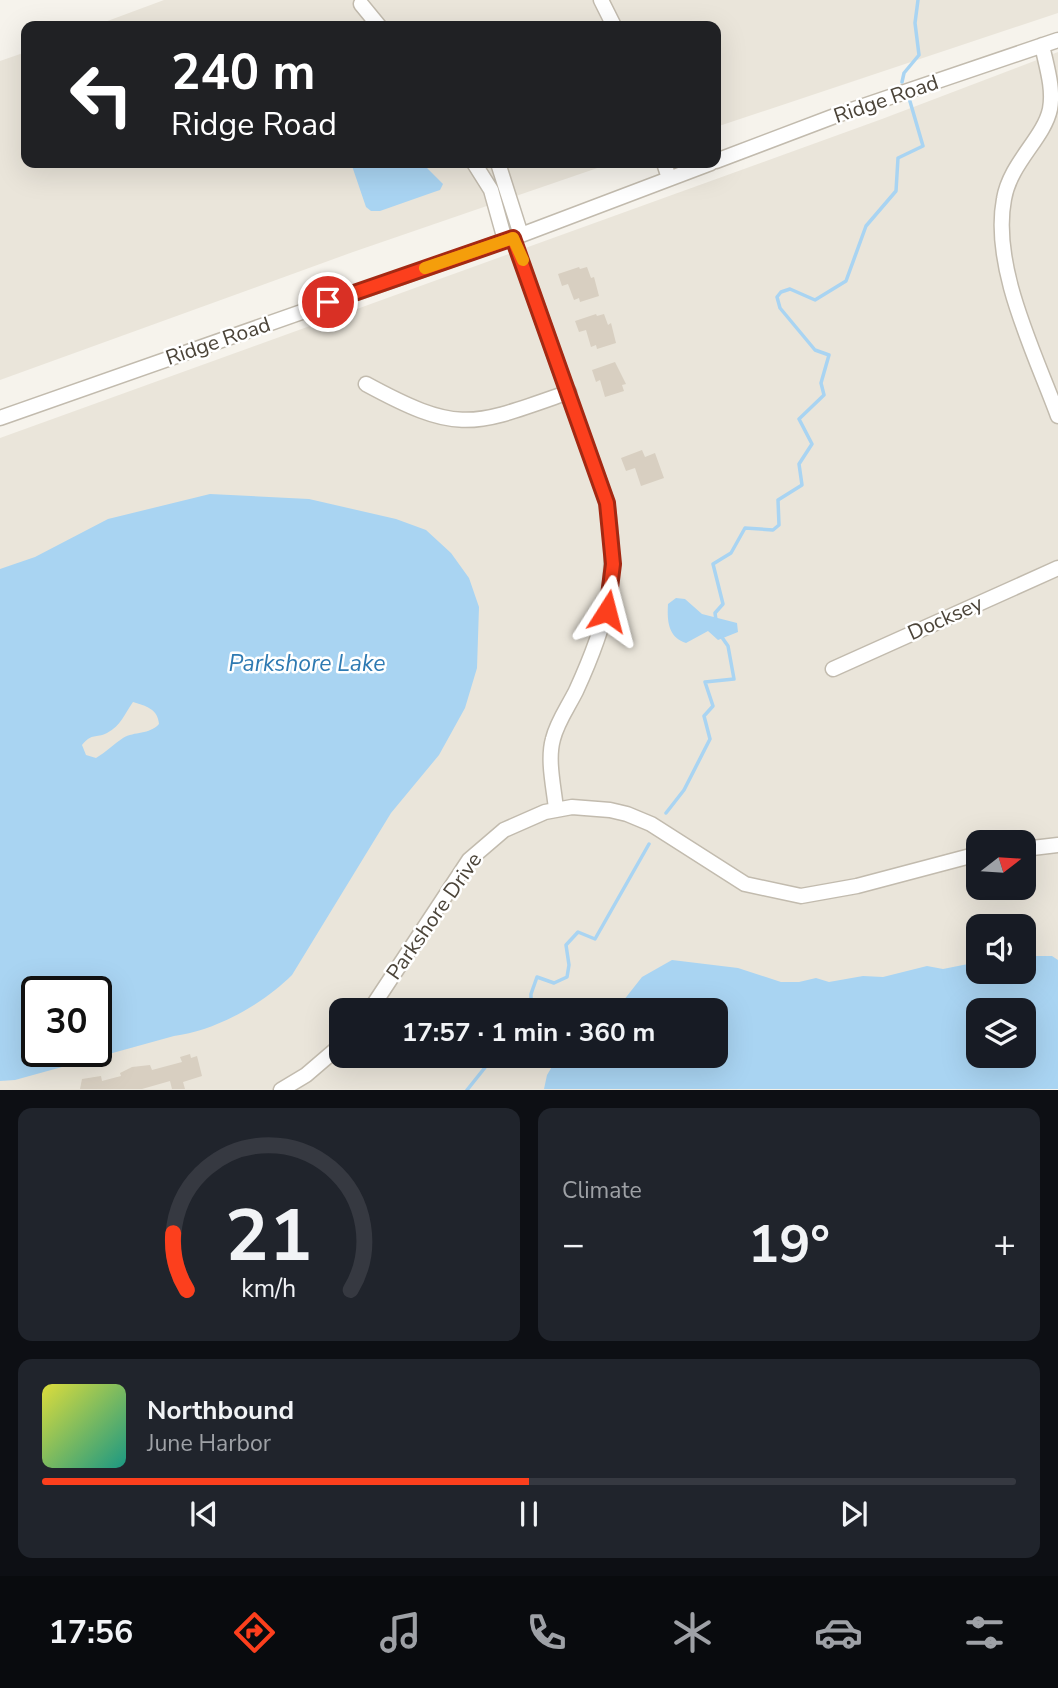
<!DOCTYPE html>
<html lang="en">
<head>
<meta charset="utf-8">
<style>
	body { margin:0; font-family:"Nunito Sans",sans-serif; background:#20242c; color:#f1f3f6; height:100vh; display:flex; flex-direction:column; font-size:26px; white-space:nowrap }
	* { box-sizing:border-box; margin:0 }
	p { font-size:23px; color:#9ea1a6 }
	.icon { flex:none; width:38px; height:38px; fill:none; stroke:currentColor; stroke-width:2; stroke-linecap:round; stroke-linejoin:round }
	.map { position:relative; height:1090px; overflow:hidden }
	.panel { display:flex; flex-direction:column; gap:18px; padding:18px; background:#0d0f14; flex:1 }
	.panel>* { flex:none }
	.guide { position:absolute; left:21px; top:21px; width:700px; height:147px; border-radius:14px; box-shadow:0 7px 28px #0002; background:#202124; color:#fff; overflow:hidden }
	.needle { width:46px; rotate:73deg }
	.buttons { position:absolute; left:966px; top:830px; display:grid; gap:14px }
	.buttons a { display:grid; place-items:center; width:70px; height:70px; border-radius:14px; background:#171b24; box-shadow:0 7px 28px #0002; font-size:35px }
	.speed { position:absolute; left:21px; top:976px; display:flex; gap:14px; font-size:35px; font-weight:700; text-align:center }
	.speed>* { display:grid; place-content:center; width:91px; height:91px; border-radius:50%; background:#171b24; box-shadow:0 7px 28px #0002; line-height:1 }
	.speed .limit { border:4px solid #111; border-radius:10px; background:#fff; color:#111 }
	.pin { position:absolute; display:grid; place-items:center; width:60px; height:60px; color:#fff; margin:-30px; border:4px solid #fff; border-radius:50%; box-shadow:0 2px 7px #0007 }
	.me { position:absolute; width:77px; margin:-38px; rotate:9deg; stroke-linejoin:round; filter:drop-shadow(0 0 5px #0008) }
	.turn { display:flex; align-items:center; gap:24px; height:147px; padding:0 35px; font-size:32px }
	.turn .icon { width:91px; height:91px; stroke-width:2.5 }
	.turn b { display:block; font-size:49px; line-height:60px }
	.big { font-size:52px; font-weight:700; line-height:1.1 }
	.panel .widget { flex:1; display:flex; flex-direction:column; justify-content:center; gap:10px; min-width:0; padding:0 24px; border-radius:14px; background:#20242c }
	.panel .dial { align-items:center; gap:0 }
	.dial svg { height:182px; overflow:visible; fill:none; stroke:#363941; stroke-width:7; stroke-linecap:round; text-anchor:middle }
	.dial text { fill:#f1f3f6; stroke:none }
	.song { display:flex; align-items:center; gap:21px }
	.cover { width:84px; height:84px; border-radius:10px; background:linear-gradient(135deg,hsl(60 70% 55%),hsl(170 70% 35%)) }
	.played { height:7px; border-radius:4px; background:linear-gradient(90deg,#fc3f1d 50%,#363941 50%) }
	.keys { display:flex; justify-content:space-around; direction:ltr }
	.heat { display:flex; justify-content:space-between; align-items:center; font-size:38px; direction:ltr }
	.panel .tiles { flex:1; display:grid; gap:18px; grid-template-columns:1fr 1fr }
	.widget:last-child { grid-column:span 2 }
	.trip { position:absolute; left:329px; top:998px; width:399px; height:70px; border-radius:14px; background:#171b24; box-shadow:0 7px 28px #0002; font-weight:700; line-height:70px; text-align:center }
	.tabs { display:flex; height:112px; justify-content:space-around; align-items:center; background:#090b0e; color:#9ea1a6 }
	.tabs .icon { width:49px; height:49px }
	.tabs .selected { color:#fc3f1d }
	.tabs b { font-size:32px; color:#f1f3f6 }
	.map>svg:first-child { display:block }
	.residential { fill:#eae5da; fill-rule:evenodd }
	.water { fill:#a9d4f2; fill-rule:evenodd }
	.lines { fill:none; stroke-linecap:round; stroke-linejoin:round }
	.stream { stroke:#a9d4f2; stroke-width:3.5 }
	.building { fill:#d8cfc1 }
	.minor-casing { stroke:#c2bbae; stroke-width:17 }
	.minor { stroke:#fff; stroke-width:14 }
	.route-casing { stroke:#a42913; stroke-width:18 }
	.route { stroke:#fc3f1d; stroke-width:12 }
	.slow { stroke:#f59e0b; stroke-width:12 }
	.labels { text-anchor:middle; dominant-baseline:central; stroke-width:5; stroke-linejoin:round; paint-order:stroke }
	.street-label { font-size:21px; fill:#4b4439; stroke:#fff }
	.water-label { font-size:23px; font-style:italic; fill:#2e7ab2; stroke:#fff }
</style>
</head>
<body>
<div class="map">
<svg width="1058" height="1090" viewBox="0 0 1058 1090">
	<rect width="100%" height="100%" fill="#f6f3ec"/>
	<path class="residential" d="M164,0H1058V13L716,127V26H94Z
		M26,52V163H612L353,252L0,380V61Z
		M1058,52V1089L0,1090V438L882,119ZM978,842H1024V887H978ZM978,926H1024V971H978ZM37,992H96V1052H37ZM341,1010H716V1055H341ZM978,1010H1024V1055H978Z"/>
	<path class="water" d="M351,163H422L443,184L440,190L434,192L380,211H371L366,207Z
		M210,494L309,499L396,519L426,530L451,553L469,578L479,607L477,668L465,708L439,755L391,813L292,975C263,1004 215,1031 174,1036L15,1080L0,1081V569L35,557L108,519ZM133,702C146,706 158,709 159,724C149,735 135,731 123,738C114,744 106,752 96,758L86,755L82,745C93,732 95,739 107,733C121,726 125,713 133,702ZM96,992V1052H37V992Z
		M676,598L685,599L702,614L737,623L738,632L718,640L708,631L686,643C668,637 667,621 668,604Z
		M1024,956H1052L1058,960V1089H544L547,1075L559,1055H716V1010H616L642,977L672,960L738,968L781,982H799L816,978L829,982L863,976L883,977L927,966L943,969L978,962V971H1024ZM978,1010H1024V1055H978Z"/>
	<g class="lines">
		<path class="stream" d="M902,82L904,73L919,55L915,23L918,0
			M716,620L715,613L723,604L713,564L731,553L745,528L773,530L779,525L778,500L802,485L799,464L812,444L799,419L824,395L821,383L829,355L815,350L780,308L777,297L781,292L790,289L815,300L846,281L866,226L896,191L898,158L923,146L909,98
			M666,813L684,790L710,739L704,716L713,706L705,682L734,679L728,646L721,636
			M531,1010V994L537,977L554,983L567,977L569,965L566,945L578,932L595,939L649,844
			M467,1090L495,1055"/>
	</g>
	<path class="building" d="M579,267L580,269L587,267L591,278L594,277L599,296L580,302L579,298L574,300L568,284L562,286L558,274Z
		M596,314L597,316L604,314L608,325L611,323L616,343L597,349L596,345L591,347L586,330L579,332L575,321Z
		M615,362L626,384L622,385L624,391L605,397L600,380L596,382L592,370Z
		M642,450L645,457L655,453L664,478L641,486L635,468L626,471L621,458Z
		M190,1054L191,1058L197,1056L202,1076L183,1082L185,1089H172L170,1081L142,1089H80L82,1079L101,1076L102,1081L121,1076L120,1073L132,1067L150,1065L152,1070L182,1062L180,1057Z"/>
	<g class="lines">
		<defs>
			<path id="minor" d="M601,0L614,26
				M361,4L379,26
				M1042,45C1046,65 1054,88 1050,109C1044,138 1010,163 1004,199C991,267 1035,353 1058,416
				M716,161L840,114L1058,40
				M474,163L491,190L505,240
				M498,163L521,235
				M664,163L669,178
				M513,238L607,503C619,580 608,621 576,691C568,707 557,722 553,739C547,760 554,788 556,809
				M366,384C460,435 472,426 569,392
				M0,418L521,235L711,163
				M833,669L1058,568
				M1024,849L1058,845
				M370,1010L469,860L504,830L545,812L572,807L610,810L627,814L651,824L745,884L801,896L857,886L978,854
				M281,1090L306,1075L341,1045"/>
		</defs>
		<use href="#minor" class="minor-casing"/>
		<use href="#minor" class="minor"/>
	</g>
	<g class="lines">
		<defs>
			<path id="route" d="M328,302L513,238L607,503L613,564L607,611"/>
		</defs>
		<use href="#route" class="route-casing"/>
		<use href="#route" class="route"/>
		<path class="slow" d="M425,268L513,238L523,260"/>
	</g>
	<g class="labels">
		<g class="street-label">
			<text transform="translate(886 99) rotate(-19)">Ridge Road</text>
			<text transform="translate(218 341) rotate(-19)">Ridge Road</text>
			<text transform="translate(945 618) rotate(-24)">Docksey</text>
			<text transform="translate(434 916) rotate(-55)">Parkshore Drive</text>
		</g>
		<g class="water-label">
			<text x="307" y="663">Parkshore Lake</text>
		</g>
	</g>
</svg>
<div class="buttons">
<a><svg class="needle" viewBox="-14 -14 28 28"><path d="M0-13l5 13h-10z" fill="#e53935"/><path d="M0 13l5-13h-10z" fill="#9ea1a6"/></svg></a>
<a><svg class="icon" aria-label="sound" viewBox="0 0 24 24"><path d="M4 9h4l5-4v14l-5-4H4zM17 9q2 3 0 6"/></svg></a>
<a><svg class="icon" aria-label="layers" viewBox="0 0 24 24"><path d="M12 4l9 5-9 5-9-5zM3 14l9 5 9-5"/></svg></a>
</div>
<div class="speed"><div class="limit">30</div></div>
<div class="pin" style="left:328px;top:302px;background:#d93025"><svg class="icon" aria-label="arrive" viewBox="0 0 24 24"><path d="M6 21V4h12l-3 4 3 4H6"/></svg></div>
<svg class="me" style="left:607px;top:611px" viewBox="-20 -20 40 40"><path d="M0-17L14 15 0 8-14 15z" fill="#fc3f1d" stroke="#fff" stroke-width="4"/></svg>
<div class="trip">17:57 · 1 min · 360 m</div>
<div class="guide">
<div class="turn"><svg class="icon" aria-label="left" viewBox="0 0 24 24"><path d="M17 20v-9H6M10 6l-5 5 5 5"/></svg><div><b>240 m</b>Ridge Road</div></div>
</div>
</div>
<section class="panel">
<div class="tiles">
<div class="widget dial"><svg viewBox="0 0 100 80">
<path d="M14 69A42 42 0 1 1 86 69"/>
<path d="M14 69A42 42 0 0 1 8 44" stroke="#fc3f1d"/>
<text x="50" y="56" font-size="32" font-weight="700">21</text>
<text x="50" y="72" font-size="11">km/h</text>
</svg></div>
<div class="widget"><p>Climate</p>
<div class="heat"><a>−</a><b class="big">19°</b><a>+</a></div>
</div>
<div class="widget">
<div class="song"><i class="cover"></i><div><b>Northbound</b><p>June Harbor</p></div></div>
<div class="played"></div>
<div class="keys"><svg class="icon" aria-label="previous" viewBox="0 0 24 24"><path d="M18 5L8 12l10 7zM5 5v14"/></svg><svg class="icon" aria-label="pause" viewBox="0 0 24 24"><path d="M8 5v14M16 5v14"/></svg><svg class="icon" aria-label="next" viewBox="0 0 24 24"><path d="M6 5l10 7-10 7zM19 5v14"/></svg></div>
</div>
</div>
</section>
<nav class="tabs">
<b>17:56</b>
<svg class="icon selected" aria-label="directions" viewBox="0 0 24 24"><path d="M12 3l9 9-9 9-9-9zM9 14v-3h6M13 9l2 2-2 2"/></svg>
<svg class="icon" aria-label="music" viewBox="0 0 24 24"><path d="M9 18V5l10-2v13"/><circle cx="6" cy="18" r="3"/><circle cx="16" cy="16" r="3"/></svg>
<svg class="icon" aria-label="phone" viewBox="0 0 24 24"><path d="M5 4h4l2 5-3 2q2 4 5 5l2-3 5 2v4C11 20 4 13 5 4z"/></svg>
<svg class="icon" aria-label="climate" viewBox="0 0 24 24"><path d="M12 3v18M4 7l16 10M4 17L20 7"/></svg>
<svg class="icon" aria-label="car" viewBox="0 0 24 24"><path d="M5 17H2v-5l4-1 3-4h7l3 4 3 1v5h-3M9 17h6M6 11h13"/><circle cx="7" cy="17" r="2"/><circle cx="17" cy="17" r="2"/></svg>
<svg class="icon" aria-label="filters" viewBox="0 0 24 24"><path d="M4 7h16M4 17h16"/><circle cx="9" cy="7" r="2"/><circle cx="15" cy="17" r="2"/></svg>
</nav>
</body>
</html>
